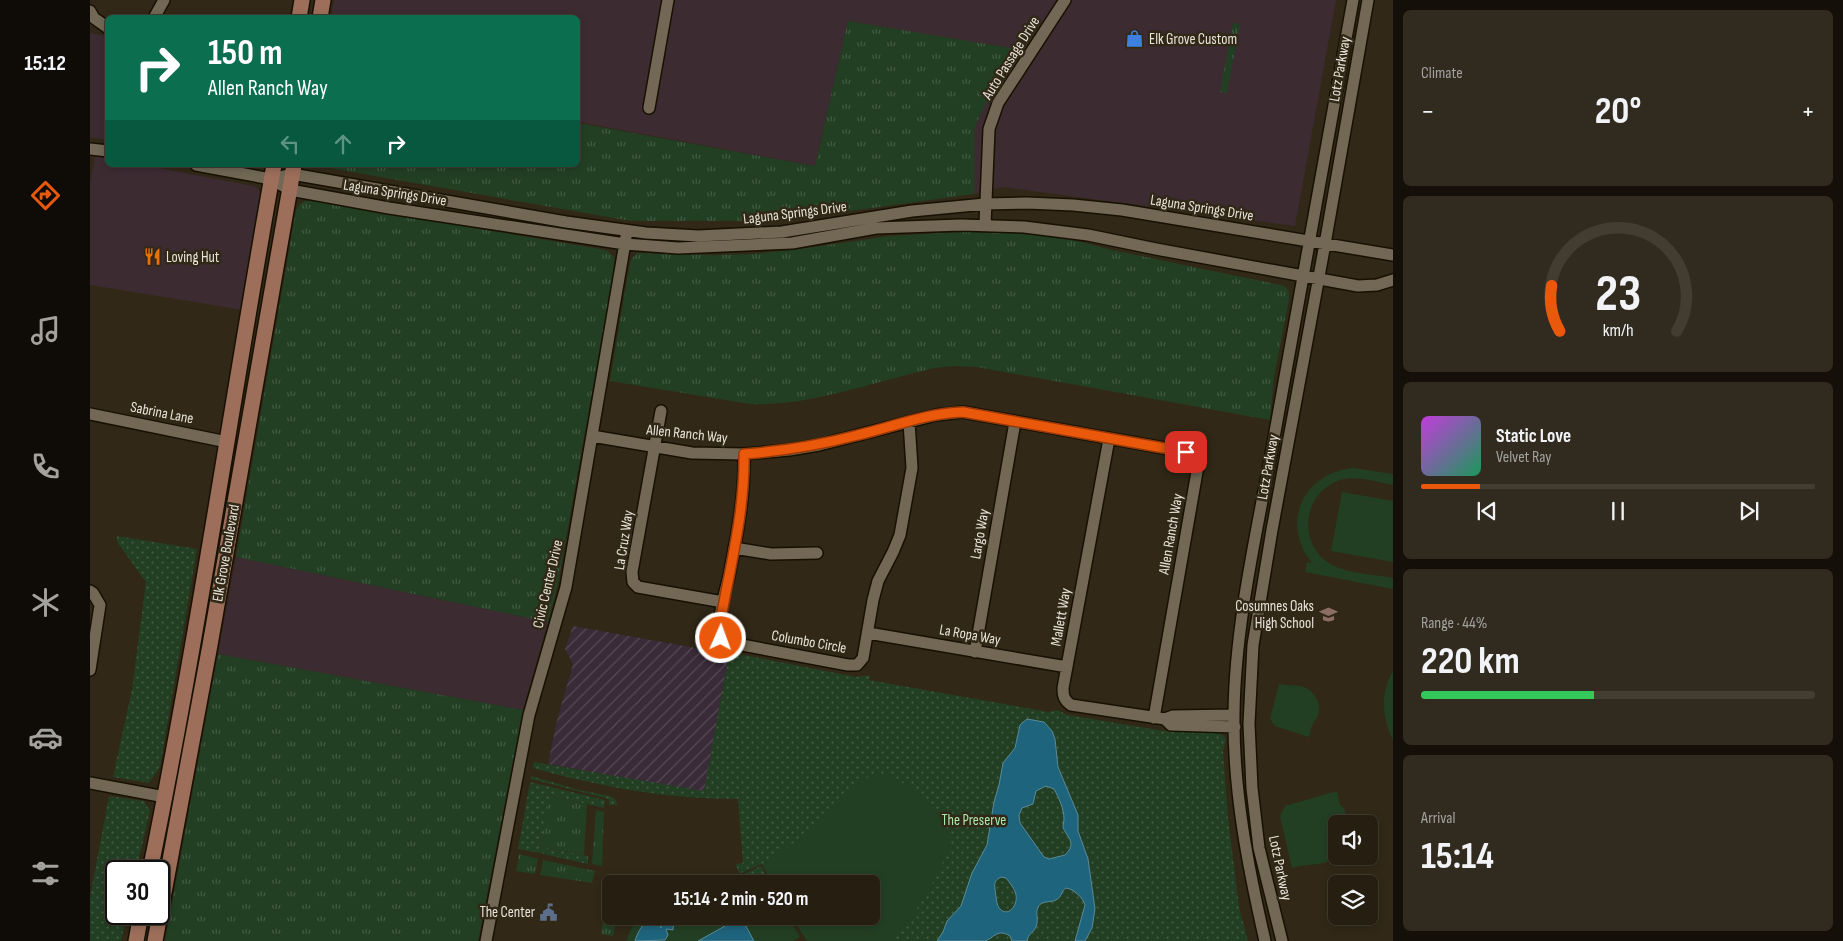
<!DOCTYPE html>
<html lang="en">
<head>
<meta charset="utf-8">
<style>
	body { margin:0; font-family:"Sofia Sans Condensed",sans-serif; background:#312b1f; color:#f1f3f6; height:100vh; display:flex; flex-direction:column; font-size:19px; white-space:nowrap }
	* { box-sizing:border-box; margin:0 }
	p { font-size:16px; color:#a3a29f }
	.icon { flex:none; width:28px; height:28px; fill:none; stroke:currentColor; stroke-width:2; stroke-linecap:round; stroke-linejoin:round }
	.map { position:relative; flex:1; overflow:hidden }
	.side { display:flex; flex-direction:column; gap:10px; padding:10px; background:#141009; width:450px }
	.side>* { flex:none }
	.guide { position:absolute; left:15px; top:15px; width:475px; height:152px; border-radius:8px; box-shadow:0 2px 8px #0003,0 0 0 1px #423c31; background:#0b6e4f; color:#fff; overflow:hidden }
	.tools { position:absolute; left:1238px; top:815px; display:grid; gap:10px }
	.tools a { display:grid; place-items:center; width:50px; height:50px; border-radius:8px; background:#251e11; box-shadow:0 2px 8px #0003,0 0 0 1px #423c31; font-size:25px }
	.speed { position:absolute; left:15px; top:860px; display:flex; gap:10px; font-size:25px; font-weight:700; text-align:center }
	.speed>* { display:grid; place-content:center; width:65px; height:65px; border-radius:50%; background:#251e11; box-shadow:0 2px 8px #0003,0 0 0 1px #423c31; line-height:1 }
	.speed .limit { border:2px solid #111; border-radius:8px; background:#fff; color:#111 }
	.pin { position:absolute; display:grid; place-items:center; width:42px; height:42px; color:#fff; margin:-21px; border-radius:10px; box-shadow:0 2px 8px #0006 }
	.me { position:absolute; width:55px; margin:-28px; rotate:2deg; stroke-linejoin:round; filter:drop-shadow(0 0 4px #0008) }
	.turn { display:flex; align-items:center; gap:18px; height:105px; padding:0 20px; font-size:22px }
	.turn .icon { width:65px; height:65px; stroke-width:2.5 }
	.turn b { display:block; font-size:35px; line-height:42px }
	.lanes { display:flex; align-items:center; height:48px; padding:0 20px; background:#0003; justify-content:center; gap:25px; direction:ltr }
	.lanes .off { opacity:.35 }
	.big { font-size:38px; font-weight:700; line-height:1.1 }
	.side .card { flex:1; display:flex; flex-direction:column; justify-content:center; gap:8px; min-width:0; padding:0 18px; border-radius:8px; background:#312b1f }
	.side .dial { align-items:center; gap:0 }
	.dial svg { height:130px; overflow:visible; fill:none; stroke:#423c31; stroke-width:7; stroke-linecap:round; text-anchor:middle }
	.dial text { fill:#f1f3f6; stroke:none }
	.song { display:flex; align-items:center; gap:15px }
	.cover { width:60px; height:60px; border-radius:8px; background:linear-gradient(135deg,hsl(290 70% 55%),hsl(150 70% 35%)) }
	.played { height:5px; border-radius:2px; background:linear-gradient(90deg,#ea580c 15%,#423c31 15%) }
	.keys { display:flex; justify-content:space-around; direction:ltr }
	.heat { display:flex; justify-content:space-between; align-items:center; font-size:28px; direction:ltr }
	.charge { height:8px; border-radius:4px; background:linear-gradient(90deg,#34c759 44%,#423c31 0) }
	.trip { position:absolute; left:512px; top:875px; width:278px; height:50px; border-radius:8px; background:#251e11; box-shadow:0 2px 8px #0003,0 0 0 1px #423c31; font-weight:700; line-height:50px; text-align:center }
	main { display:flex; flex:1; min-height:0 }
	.menu { display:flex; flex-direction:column; width:90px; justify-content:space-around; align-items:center; background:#0f0c07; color:#a3a29f }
	.menu .icon { width:35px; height:35px }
	.menu .on { color:#ea580c }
	.menu b { font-size:22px; color:#f1f3f6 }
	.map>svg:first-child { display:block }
	.commercial { fill:#3d2b32 }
	.industrial { fill:url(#industrial-furrows) }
	.grass { fill:url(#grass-tufts) }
	.park { fill:url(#park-dots) }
	.pitch { fill:#223f24 }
	.water { fill:#1f647d; stroke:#5b8a98; fill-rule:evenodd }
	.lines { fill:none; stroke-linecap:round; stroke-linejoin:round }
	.minor-casing { stroke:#181102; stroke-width:14 }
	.major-casing { stroke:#181102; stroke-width:18 }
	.minor { stroke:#726855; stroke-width:11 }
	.major { stroke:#9d6f5b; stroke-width:15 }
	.route-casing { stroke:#983908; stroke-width:12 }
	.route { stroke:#ea580c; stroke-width:9 }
	.labels { text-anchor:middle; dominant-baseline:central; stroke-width:5; stroke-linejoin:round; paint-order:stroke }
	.poi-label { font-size:15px; fill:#e8e3d8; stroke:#312817; text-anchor:start }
	.street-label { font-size:15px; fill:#e8e3d8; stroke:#312817 }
	.park-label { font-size:15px; fill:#a8e9ab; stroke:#312817 }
</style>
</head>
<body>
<main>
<nav class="menu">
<b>15:12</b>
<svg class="icon on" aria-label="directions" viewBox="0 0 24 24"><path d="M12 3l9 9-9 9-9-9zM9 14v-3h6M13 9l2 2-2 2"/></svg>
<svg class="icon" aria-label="music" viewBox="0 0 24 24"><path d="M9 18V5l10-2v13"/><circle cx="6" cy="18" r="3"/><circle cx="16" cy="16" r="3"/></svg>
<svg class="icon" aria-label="phone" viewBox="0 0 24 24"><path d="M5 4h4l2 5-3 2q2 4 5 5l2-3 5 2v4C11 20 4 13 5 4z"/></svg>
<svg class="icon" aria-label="climate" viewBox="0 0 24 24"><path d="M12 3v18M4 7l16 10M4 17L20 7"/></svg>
<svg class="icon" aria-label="car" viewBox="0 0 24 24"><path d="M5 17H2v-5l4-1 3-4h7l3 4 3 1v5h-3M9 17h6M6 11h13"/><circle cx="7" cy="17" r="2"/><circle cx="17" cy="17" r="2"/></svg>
<svg class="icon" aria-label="filters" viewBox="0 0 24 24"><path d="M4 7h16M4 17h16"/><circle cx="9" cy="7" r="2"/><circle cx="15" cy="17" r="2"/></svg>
</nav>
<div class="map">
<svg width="1303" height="941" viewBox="0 0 1303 941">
	<defs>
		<pattern id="industrial-furrows" width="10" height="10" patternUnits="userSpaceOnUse" patternTransform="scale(1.25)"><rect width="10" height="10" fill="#3a2b38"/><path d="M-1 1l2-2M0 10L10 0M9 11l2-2" fill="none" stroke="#564a54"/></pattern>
		<pattern id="grass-tufts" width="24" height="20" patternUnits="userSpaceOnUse" patternTransform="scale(1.25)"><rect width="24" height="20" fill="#223f24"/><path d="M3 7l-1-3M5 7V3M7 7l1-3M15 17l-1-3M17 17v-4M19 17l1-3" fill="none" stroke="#425b43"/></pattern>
		<pattern id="park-dots" width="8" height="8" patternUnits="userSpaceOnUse" patternTransform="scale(1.25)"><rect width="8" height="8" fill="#223f24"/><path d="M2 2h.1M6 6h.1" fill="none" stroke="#425b43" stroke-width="1.8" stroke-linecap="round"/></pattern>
	</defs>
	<rect width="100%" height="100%" fill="#312817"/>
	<path class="commercial" d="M244,0H1246L1205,226L913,187L884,194V129L920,48L758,21L725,166L488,122V18H241Z
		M0,33L17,36V140L0,137Z
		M5,155L17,158L18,165H53L163,186L168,189L171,194L153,310L0,285V184Z
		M146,557L458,622L433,710L128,654Z"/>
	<path class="industrial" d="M483,626L639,654L614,792L458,764L467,720L483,664L475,649Z"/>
	<path class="grass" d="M758,21L921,48L884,129V194L687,221H541L222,165H488V123L725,166Z
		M1143,23L1150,24L1137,93L1130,92Z
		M215,201H222L516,250L524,257L523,274L468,583L458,622L146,557L206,210L210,204Z
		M891,231L972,237L1022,250L1195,286L1199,292V299L1184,377L1180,420L887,367L863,366L844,368C788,381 717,407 660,404L520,381L540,263L543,257L548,253L623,255L662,254L703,250L799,236Z
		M128,654L433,710L388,941H75Z
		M459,795L497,804L494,855L455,847L453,854L449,853Z
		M506,810L514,812L512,866L502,864Z
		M429,854L448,859L445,874L426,871Z
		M453,860L505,871L502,883L450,875Z
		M517,895L521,896V916H527L523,936L511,934Z"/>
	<path class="park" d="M27,536L107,549L70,767L59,783L23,777L42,689L56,582L27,542Z
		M644,653L766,677L780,675L779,680L959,712L967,710L978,715L1074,731H1125L1131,733L1136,739L1133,751L1138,818L1149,907L1158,941H717L781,916V884H683L672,864L649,874L646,864L653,863L648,799C578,799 510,787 443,768L444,762L614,791L639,654Z
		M441,776L489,790L520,796L525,799L528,805H519V799L441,779Z
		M440,782L515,800L514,808L460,795L449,853L428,849Z
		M19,796L54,801L60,811L46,871H26V914H37L31,941H0V897Z
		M454,847L498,856V864L453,854Z
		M671,866L681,884L676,878L669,884H632Z"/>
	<path class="pitch" d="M1264,468L1303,474V485C1286,482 1267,475 1250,480C1213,492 1207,543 1239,563C1257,574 1283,574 1303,578V589L1215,572L1217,562L1222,563C1189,523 1214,472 1264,468Z
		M1252,492L1303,501V562L1241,551Z
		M1303,671V740C1292,718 1290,692 1303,671Z
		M1189,684C1197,686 1205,684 1213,687C1224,690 1232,704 1228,715C1227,719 1223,722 1222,726C1220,729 1220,734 1219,737L1185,726L1180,719Z
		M781,775C803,772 829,792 843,808C851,818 856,831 861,843C845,882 829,912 799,941H717L701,916H781V884H683L672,864L712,837L748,800Z
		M1247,791L1250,805L1254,809L1259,824H1246V856H1248C1234,867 1218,863 1202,868L1190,816L1195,806Z
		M550,916H698L710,937L703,941H536L540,931Z"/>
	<path class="water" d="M937,719L954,722L962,731L965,739L968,767L988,815V831L998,859L1005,909L1002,928L995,941H985L995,905C993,898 984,889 976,888C971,891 972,897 966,900C960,903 952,900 948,907C945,913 949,920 946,927C943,933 938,934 937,941H922L920,936C908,928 904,938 895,941C888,941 856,941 847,941L853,932L857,921L871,906L882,873L897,845L904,802L909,785L913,763L925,748L930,725ZM956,786L964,789C969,798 974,809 974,819C974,822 973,824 973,827C976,837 988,842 975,855L959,859L954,857L930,823L929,815L932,808L943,804L946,791ZM911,877L916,878C920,883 925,889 926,895C928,904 919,918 910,909C906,905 906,895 905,889C904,883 905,880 911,877Z
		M577,916L584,918L583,930L576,929L578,935L575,940L545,941C548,931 556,916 568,918L571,928L572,918Z
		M651,917L664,941H608Z"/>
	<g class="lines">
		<defs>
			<path id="minor" d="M0,11L4,18L18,28
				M64,18L74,0
				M559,108L578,0
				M0,149L18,151
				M106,165L181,179L200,190L299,208L535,244L588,248L702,243L786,228L871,225L934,227L998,235L1066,249L1268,286L1287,285L1303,280
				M181,179L202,174L476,222L556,233L608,236L692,232L822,211L895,204L937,203L983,205L1032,210L1303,255
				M895,225L899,129L908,103L975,0
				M571,411L542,572L543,582L548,587L633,602
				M0,414L137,442
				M502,436L602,453L654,454L699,450L729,445L846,415L873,412L1096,452L1103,456L1108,466L1064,718
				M1019,439L973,688C973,696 974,700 981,705L1075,719L1083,716L1144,715
				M654,454C655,496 647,535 639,576C635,592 629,613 629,629C629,635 632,638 636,642L758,665H767L773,658L783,600L788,581L803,552L810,535L822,468L819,422
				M644,548L681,554L727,553
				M0,591L3,593L10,605L0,670
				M778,633L977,667
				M885,652L925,422
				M1075,719L1081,725L1145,727
				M0,783L75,797
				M396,941L439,715L476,587L536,237
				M1175,941C1158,867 1143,790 1144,714C1145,623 1167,532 1183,443C1209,296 1235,148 1263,0
				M1192,941L1169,848L1162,788L1159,724L1163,645L1182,530L1235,244L1278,0"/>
			<path id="major" d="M209,18L212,0
				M230,18L233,0
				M60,871C108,637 142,400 184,165
				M46,941L51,914
				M65,941L120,645L204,165"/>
		</defs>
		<use href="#minor" class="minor-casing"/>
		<use href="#major" class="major-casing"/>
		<use href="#minor" class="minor"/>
		<use href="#major" class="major"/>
	</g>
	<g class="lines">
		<defs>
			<path id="route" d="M631,638L629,629C639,571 655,513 654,454C693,451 730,445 768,435C802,427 837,413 873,412L1096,452"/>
		</defs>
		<use href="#route" class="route-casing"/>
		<use href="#route" class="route"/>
	</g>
	<defs>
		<symbol id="shop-bare" viewBox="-9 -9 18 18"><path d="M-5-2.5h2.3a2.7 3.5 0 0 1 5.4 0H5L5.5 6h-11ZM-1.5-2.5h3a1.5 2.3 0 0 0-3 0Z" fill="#3f7fe0" stroke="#312817" stroke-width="2.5" paint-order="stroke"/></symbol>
		<symbol id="restaurant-bare" viewBox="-9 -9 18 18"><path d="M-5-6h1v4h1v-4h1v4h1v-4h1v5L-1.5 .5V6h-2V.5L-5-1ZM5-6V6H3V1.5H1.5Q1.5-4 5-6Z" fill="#e8710a" stroke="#312817" stroke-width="2.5" paint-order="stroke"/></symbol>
		<symbol id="school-bare" viewBox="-9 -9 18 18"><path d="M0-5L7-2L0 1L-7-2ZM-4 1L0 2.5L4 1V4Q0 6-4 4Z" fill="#8d6e63" stroke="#312817" stroke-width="2.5" paint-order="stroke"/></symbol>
		<symbol id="civic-bare" viewBox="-9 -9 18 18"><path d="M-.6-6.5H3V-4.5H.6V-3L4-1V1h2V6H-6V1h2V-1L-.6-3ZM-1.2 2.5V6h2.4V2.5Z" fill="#5c6f8a" stroke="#312817" stroke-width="2.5" paint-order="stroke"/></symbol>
	</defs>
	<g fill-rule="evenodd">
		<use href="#shop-bare" x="1032" y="26" width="25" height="25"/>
		<use href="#restaurant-bare" x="50" y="244" width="25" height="25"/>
		<use href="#school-bare" x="1226" y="602" width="25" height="25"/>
		<use href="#civic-bare" x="446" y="900" width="25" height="25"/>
	</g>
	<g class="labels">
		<g class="poi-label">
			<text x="1059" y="39">Elk Grove Custom</text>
			<text x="76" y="257">Loving Hut</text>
			<text x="1224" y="606" text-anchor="end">Cosumnes Oaks<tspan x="1224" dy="17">High School</tspan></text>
			<text x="445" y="912" text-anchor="end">The Center</text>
		</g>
		<g class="street-label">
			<text transform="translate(921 58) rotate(-58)">Auto Passage Drive</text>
			<text transform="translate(1250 69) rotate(-80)">Lotz Parkway</text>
			<text transform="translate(305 193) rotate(9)">Laguna Springs Drive</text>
			<text transform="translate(1112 208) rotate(9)">Laguna Springs Drive</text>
			<text transform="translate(705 213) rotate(-7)">Laguna Springs Drive</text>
			<text transform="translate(72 413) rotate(11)">Sabrina Lane</text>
			<text transform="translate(597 434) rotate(6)">Allen Ranch Way</text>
			<text transform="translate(1178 467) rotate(-80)">Lotz Parkway</text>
			<text transform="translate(890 534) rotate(-80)">Largo Way</text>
			<text transform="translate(1081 534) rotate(-80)">Allen Ranch Way</text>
			<text transform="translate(534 540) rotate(-81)">La Cruz Way</text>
			<text transform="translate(136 553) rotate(-80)">Elk Grove Boulevard</text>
			<text transform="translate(458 584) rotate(-77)">Civic Center Drive</text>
			<text transform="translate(971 617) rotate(-80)">Mallett Way</text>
			<text transform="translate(880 635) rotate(10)">La Ropa Way</text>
			<text transform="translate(719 642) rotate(10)">Columbo Circle</text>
			<text transform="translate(1190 868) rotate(78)">Lotz Parkway</text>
		</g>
		<g class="park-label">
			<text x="884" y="820">The Preserve</text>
		</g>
	</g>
</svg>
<div class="tools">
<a><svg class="icon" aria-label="sound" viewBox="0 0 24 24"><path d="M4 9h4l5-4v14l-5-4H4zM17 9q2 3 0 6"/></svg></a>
<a><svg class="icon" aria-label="layers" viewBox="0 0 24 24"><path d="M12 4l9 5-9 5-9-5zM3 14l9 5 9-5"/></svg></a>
</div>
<div class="speed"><div class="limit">30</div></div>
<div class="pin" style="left:1096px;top:452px;background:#d93025"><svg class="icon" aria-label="arrive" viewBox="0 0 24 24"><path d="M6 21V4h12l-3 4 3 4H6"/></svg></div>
<svg class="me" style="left:631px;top:638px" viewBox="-20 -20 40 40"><circle r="17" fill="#ea580c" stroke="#fff" stroke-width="3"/><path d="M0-11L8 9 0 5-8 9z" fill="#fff"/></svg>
<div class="trip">15:14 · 2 min · 520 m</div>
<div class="guide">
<div class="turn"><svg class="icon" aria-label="right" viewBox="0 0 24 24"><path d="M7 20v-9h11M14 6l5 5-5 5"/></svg><div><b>150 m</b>Allen Ranch Way</div></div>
<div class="lanes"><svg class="icon off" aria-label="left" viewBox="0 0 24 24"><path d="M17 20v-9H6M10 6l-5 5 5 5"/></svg><svg class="icon off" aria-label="ahead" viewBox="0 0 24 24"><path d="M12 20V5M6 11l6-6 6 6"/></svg><svg class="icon" aria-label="right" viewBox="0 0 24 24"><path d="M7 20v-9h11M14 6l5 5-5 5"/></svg></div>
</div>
</div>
<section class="side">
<div class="card"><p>Climate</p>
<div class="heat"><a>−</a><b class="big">20°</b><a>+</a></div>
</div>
<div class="card dial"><svg viewBox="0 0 100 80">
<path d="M14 69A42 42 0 1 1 86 69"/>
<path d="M14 69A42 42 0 0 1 9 41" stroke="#ea580c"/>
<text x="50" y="56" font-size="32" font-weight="700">23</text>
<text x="50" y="72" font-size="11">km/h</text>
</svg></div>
<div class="card">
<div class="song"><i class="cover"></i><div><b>Static Love</b><p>Velvet Ray</p></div></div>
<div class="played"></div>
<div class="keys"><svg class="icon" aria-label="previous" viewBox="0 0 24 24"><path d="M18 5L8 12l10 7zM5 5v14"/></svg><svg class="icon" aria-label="pause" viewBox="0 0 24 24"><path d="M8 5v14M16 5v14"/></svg><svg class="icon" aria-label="next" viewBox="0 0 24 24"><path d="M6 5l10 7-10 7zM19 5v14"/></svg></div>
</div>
<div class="card"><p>Range · 44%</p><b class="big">220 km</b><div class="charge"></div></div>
<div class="card"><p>Arrival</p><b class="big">15:14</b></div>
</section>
</main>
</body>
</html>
